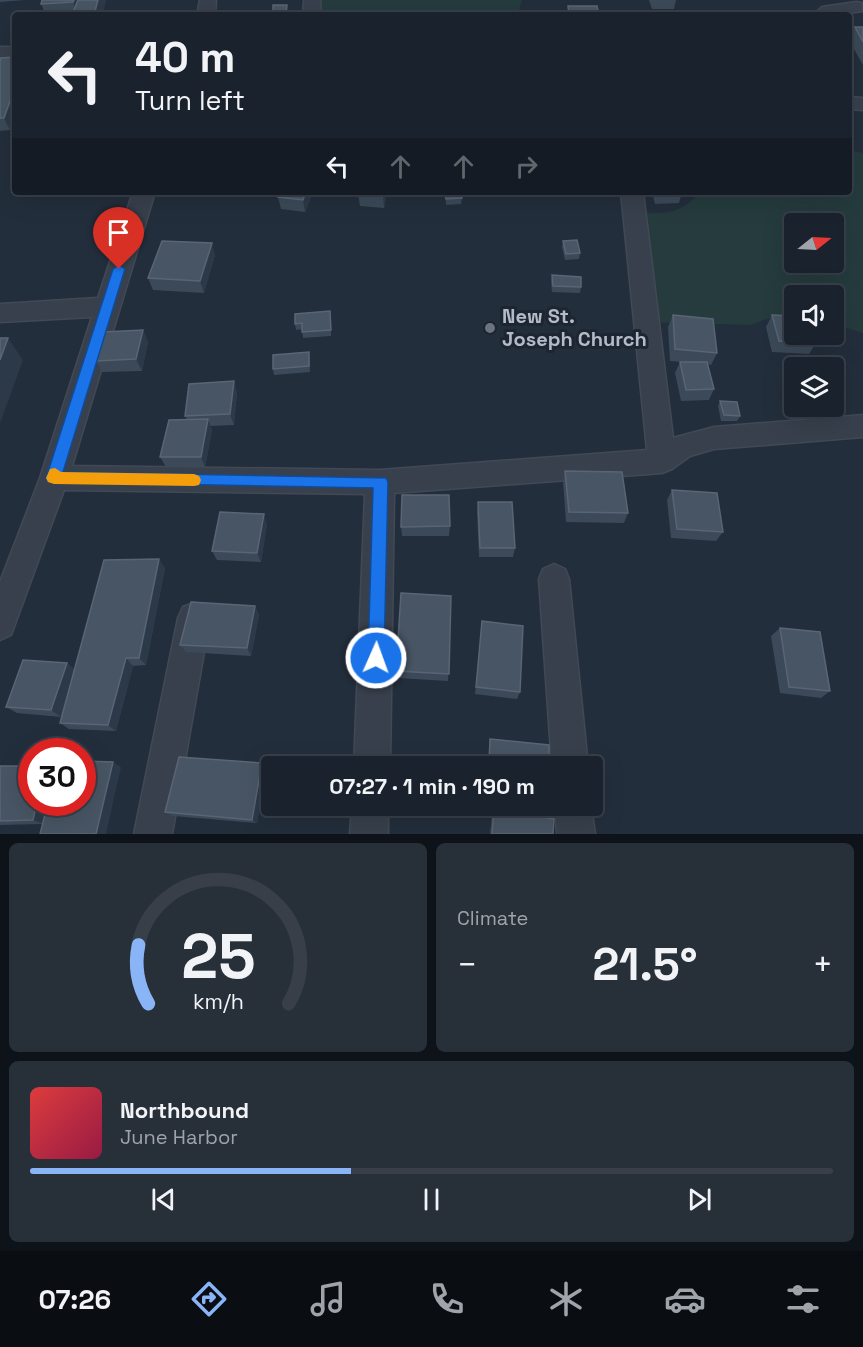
<!DOCTYPE html>
<html lang="en">
<head>
<meta charset="utf-8">
<style>
	body { margin:0; font-family:"Space Grotesk",sans-serif; background:#272f39; color:#f1f3f6; height:100vh; display:flex; flex-direction:column; font-size:22px; white-space:nowrap }
	* { box-sizing:border-box; margin:0 }
	p { font-size:20px; color:#9fa4aa }
	.icon { flex:none; width:33px; height:33px; fill:none; stroke:currentColor; stroke-width:2; stroke-linecap:round; stroke-linejoin:round }
	.map { position:relative; height:834px; overflow:hidden }
	.panel { display:flex; flex-direction:column; gap:9px; padding:9px; background:#0e1319; flex:1 }
	.panel>* { flex:none }
	.banner { position:absolute; left:12px; top:12px; width:840px; height:183px; border-radius:6px; box-shadow:0 6px 24px #0002,0 0 0 2px #383f49; background:#1a222d; color:#f1f3f6; overflow:hidden }
	.needle { width:39px; rotate:72deg }
	.tools { position:absolute; left:784px; top:213px; display:grid; gap:12px }
	.tools a { display:grid; place-items:center; width:60px; height:60px; border-radius:6px; background:#1a222d; box-shadow:0 6px 24px #0002,0 0 0 2px #383f49; font-size:30px }
	.speed { position:absolute; left:18px; top:738px; display:flex; gap:12px; font-size:30px; font-weight:700; text-align:center }
	.speed>* { display:grid; place-content:center; width:78px; height:78px; border-radius:50%; background:#1a222d; box-shadow:0 6px 24px #0002,0 0 0 2px #383f49; line-height:1 }
	.speed .limit { border:9px solid #d22; background:#fff; color:#111 }
	.pin { position:absolute; display:grid; place-items:center; width:51px; height:51px; color:#fff; margin:-62px -26px; border-radius:50% 50% 50% 0; rotate:-45deg; box-shadow:0 0 6px #0007 }
	.pin .icon { rotate:45deg }
	.me { position:absolute; width:66px; margin:-33px; rotate:2deg; stroke-linejoin:round; filter:drop-shadow(0 0 4px #0008) }
	.turn { display:flex; align-items:center; gap:21px; height:126px; padding:0 24px; font-size:27px }
	.turn .icon { width:78px; height:78px; stroke-width:2.5 }
	.turn b { display:block; font-size:42px; line-height:51px }
	.lanes { display:flex; align-items:center; height:57px; padding:0 24px; background:#0003; justify-content:center; gap:30px; direction:ltr }
	.lanes .off { opacity:.35 }
	.big { font-size:45px; font-weight:800; line-height:1.1 }
	.panel .card { flex:1; display:flex; flex-direction:column; justify-content:center; gap:9px; min-width:0; padding:0 21px; border-radius:9px; background:#272f39 }
	.panel .dial { align-items:center; gap:0 }
	.dial svg { height:156px; overflow:visible; fill:none; stroke:#383f49; stroke-width:7; stroke-linecap:round; text-anchor:middle }
	.dial text { fill:#f1f3f6; stroke:none }
	.song { display:flex; align-items:center; gap:18px }
	.cover { width:72px; height:72px; border-radius:9px; background:linear-gradient(135deg,hsl(0 70% 55%),hsl(340 70% 35%)) }
	.played { height:6px; border-radius:3px; background:linear-gradient(90deg,#89b5f7 40%,#383f49 40%) }
	.keys { display:flex; justify-content:space-around; direction:ltr }
	.heat { display:flex; justify-content:space-between; align-items:center; font-size:33px; direction:ltr }
	.panel .tiles { flex:1; display:grid; gap:9px; grid-template-columns:1fr 1fr }
	.card:last-child { grid-column:span 2 }
	.trip { position:absolute; left:261px; top:756px; width:342px; height:60px; border-radius:6px; background:#1a222d; box-shadow:0 6px 24px #0002,0 0 0 2px #383f49; font-weight:800; line-height:60px; text-align:center }
	.tab-bar { display:flex; height:96px; justify-content:space-around; align-items:center; background:#0a0e12; color:#9fa4aa }
	.tab-bar .icon { width:42px; height:42px }
	.tab-bar .active { color:#89b5f7 }
	.tab-bar b { font-size:27px; color:#f1f3f6 }
	.map>svg:first-child { display:block }
	.green { fill:#253b3d; fill-rule:evenodd }
	.lines { fill:none; stroke-linecap:round; stroke-linejoin:round }
	.minor-casing { stroke:#404955; stroke-width:3 }
	.minor { fill:#37404c; fill-rule:evenodd }
	.wall { fill:#3b4958 }
	.shaded-wall { fill:#2c3948 }
	.building { fill:#485564; stroke:#596574; stroke-width:1.5 }
	.route { fill:#1a73e8; stroke:#114b97; stroke-width:1.5 }
	.slow { fill:#f59e0b }
	.worship-dot { fill:#6b7280; stroke:#1c2531; stroke-width:2 }
	.labels { text-anchor:middle; dominant-baseline:central; stroke-width:6; stroke-linejoin:round; paint-order:stroke }
	.poi-label { font-size:20px; font-weight:bold; fill:#b3bbc8; stroke:#1c2531; text-anchor:start }
</style>
</head>
<body>
<div class="map">
<svg width="863" height="834" viewBox="0 0 863 834">
	<rect width="100%" height="100%" fill="#232e3c"/>
	<path class="green" d="M312,0H522L518,15H312Z
		M849,150L863,153V333L834,324V296H795V316L770,318L750,325L648,322L635,213C668,213 677,216 701,192H849ZM795,224H834V262H795Z"/>
	<g class="lines">
		<defs>
			<path id="minor" d="M200,0H216L215,15H197Z
				M304,0H320L321,15H303Z
				M856,2L862,3V11L836,15H813L822,7Z
				M0,47H15V57H0Z
				M849,97L863,98V110L849,109Z
				M133,192H155L72,466L380,470L647,450L621,192H643L673,438L714,427L863,415V437L714,449L690,456L672,469L662,473L394,493L390,766H354L365,494L64,490L11,635L0,640V582L40,478L92,317L0,322V304L98,298Z
				M554,564L565,569L569,579L588,766H552L539,579L543,569Z
				M194,603L205,607L210,618L172,834H134L178,618L183,607Z
				M352,806H388V834H350Z
				M555,806H591L595,834H557Z"/>
		</defs>
		<use href="#minor" class="minor-casing"/>
		<use href="#minor" class="minor"/>
	</g>
	<path class="wall" d="M0,0H25L0,2Z
		M42,0H106L102,15H46L41,4Z
		M649,0H676L674,9H652Z
		M855,27H863V65L849,40Z
		M15,57V116L10,130L0,131V62Z
		M280,192H313L305,212L281,209L278,197Z
		M387,192L384,208L360,206L358,193Z
		M419,192H430V195H419Z
		M445,192L462,198L461,204L446,205Z
		M652,192H682L679,203L655,204Z
		M563,241L580,253L579,259L565,260L562,247Z
		M215,255L204,293L153,290L148,278Z
		M552,275L581,287L580,293L552,292L551,282Z
		M673,315L717,353L711,365L708,364L714,389L709,400L681,401L675,373L680,362H685L670,361L668,327Z
		M772,315L816,343L809,354L772,352L766,327Z
		M331,317V336L303,338L302,329L296,330L295,324Z
		M143,330L148,342L142,371L102,372L96,361Z
		M309,352L310,372L274,375L273,369Z
		M237,392L234,425L210,426L212,430L205,467H166L160,457L187,419L185,416Z
		M720,401L740,416L737,421H721L718,406Z
		M565,471L628,513L624,523L566,522L563,481Z
		M672,490L723,532L716,541L671,538L667,500Z
		M478,502L515,548L513,557H479L477,512Z
		M267,524L261,562L217,560L212,551Z
		M450,526L449,536H402L401,527Z
		M165,568L146,665L133,666L116,731L69,729L60,723L64,707L61,717L17,713L6,707L67,663L74,669Z
		M451,596L448,681L397,678L396,671Z
		M255,606L259,615L251,656L186,652L180,645Z
		M482,621L520,692L517,699L475,694Z
		M780,628L830,691L821,698L780,693L771,636Z
		M490,739L549,766H488L489,745Z
		M262,763L266,768L257,823L173,816L165,812Z
		M0,766L32,802L121,767L43,824L0,825Z
		M494,809L553,834H490L492,815Z"/>
	<path class="shaded-wall" d="M74,0H83L78,15L73,2Z
		M98,0H106L102,15H94Z
		M15,87V116L10,130L4,118Z
		M306,192H313L305,212L303,200Z
		M384,192H387L384,208L383,195Z
		M212,243L215,255L204,293L200,281Z
		M143,330L148,342L142,371L136,359Z
		M8,338L23,360L0,423V360Z
		M234,381L237,392L234,425L230,414Z
		M208,419L212,430L205,467L201,457Z
		M264,514L267,524L261,562L257,553Z
		M159,559L165,568L146,665L139,658Z
		M255,606L259,615L251,656L247,648Z
		M126,658L133,666L116,731L108,725Z
		M67,663L76,671L61,717L51,710Z
		M113,762L121,767L106,834H96Z
		M262,763L266,768L257,823L252,820Z
		M37,802H49L44,824L33,820Z"/>
	<path class="building" d="M42,0H74L73,2L41,4Z
		M78,0H98L94,15H72Z
		M273,5H287L286,15H247L273,14Z
		M568,6H597L599,15H569Z
		M855,27H863V42Z
		M15,57V87L4,118H0V62L1,58Z
		M280,192H306L303,200L278,197Z
		M359,192H384L383,195L358,193Z
		M445,192H460L462,198L446,199Z
		M577,240L580,253L566,254L563,241Z
		M162,241L212,243L200,281L148,278Z
		M552,275L581,277V287L553,286Z
		M330,311L331,330L302,332V323L295,324V314Z
		M673,315L713,319L717,353L675,349Z
		M772,315L795,316V334H813L816,343L779,341Z
		M143,330L136,359L96,361L103,332Z
		M0,338H8L0,360Z
		M309,352V366L273,369V355Z
		M680,362H707L714,389L686,390Z
		M234,381L230,414L185,416L189,384Z
		M720,401L737,402L740,416L724,415Z
		M208,419L201,457H160L169,420Z
		M565,471L622,472L628,513L569,512Z
		M672,490L717,493L723,532L677,529Z
		M402,495H449L450,526L401,527Z
		M478,502H512L515,548H480Z
		M220,512L264,514L257,553L212,551Z
		M159,559L139,658H126L108,725L60,723L104,560Z
		M401,593L451,596L449,674L396,671Z
		M191,602L255,606L247,648L180,645Z
		M482,621L523,626L520,692L476,687Z
		M780,628L820,632L830,691L789,687Z
		M23,660L67,663L51,710L6,707Z
		M490,739L549,745V766H489Z
		M179,757L262,763L252,820L165,812Z
		M82,761L113,762L96,834H40L48,802H82Z
		M0,766H32V802H37L33,820L0,821Z
		M494,809L554,819L553,834H492Z"/>
	<path class="route" d="M119,265L125,269L63,472L386,478L388,482L384,658L382,664L376,666L370,664L368,658L373,488L48,482L46,478L113,269Z"/>
	<path class="slow" d="M55,468L61,472L194,474L199,476L201,480L199,485L194,486L54,484L48,482L46,478L50,469Z"/>
	<circle class="worship-dot" cx="490" cy="328" r="6"/>
	<g class="labels">
		<g class="poi-label">
			<text x="502" y="316">New St.<tspan x="502" dy="23">Joseph Church</tspan></text>
		</g>
	</g>
</svg>
<div class="tools">
<a><svg class="needle" viewBox="-14 -14 28 28"><path d="M0-13l5 13h-10z" fill="#e53935"/><path d="M0 13l5-13h-10z" fill="#9fa4aa"/></svg></a>
<a><svg class="icon" aria-label="sound" viewBox="0 0 24 24"><path d="M4 9h4l5-4v14l-5-4H4zM17 9q2 3 0 6"/></svg></a>
<a><svg class="icon" aria-label="layers" viewBox="0 0 24 24"><path d="M12 4l9 5-9 5-9-5zM3 14l9 5 9-5"/></svg></a>
</div>
<div class="speed"><div class="limit">30</div></div>
<div class="pin" style="left:119px;top:269px;background:#d93025"><svg class="icon" aria-label="arrive" viewBox="0 0 24 24"><path d="M6 21V4h12l-3 4 3 4H6"/></svg></div>
<svg class="me" style="left:376px;top:658px" viewBox="-20 -20 40 40"><circle r="17" fill="#1a73e8" stroke="#fff" stroke-width="3"/><path d="M0-11L8 9 0 5-8 9z" fill="#fff"/></svg>
<div class="trip">07:27 · 1 min · 190 m</div>
<div class="banner">
<div class="turn"><svg class="icon" aria-label="left" viewBox="0 0 24 24"><path d="M17 20v-9H6M10 6l-5 5 5 5"/></svg><div><b>40 m</b>Turn left</div></div>
<div class="lanes"><svg class="icon" aria-label="left" viewBox="0 0 24 24"><path d="M17 20v-9H6M10 6l-5 5 5 5"/></svg><svg class="icon off" aria-label="ahead" viewBox="0 0 24 24"><path d="M12 20V5M6 11l6-6 6 6"/></svg><svg class="icon off" aria-label="ahead" viewBox="0 0 24 24"><path d="M12 20V5M6 11l6-6 6 6"/></svg><svg class="icon off" aria-label="right" viewBox="0 0 24 24"><path d="M7 20v-9h11M14 6l5 5-5 5"/></svg></div>
</div>
</div>
<section class="panel">
<div class="tiles">
<div class="card dial"><svg viewBox="0 0 100 80">
<path d="M14 69A42 42 0 1 1 86 69"/>
<path d="M14 69A42 42 0 0 1 9 39" stroke="#89b5f7"/>
<text x="50" y="56" font-size="32" font-weight="700">25</text>
<text x="50" y="72" font-size="11">km/h</text>
</svg></div>
<div class="card"><p>Climate</p>
<div class="heat"><a>−</a><b class="big">21.5°</b><a>+</a></div>
</div>
<div class="card">
<div class="song"><i class="cover"></i><div><b>Northbound</b><p>June Harbor</p></div></div>
<div class="played"></div>
<div class="keys"><svg class="icon" aria-label="previous" viewBox="0 0 24 24"><path d="M18 5L8 12l10 7zM5 5v14"/></svg><svg class="icon" aria-label="pause" viewBox="0 0 24 24"><path d="M8 5v14M16 5v14"/></svg><svg class="icon" aria-label="next" viewBox="0 0 24 24"><path d="M6 5l10 7-10 7zM19 5v14"/></svg></div>
</div>
</div>
</section>
<nav class="tab-bar">
<b>07:26</b>
<svg class="icon active" aria-label="directions" viewBox="0 0 24 24"><path d="M12 3l9 9-9 9-9-9zM9 14v-3h6M13 9l2 2-2 2"/></svg>
<svg class="icon" aria-label="music" viewBox="0 0 24 24"><path d="M9 18V5l10-2v13"/><circle cx="6" cy="18" r="3"/><circle cx="16" cy="16" r="3"/></svg>
<svg class="icon" aria-label="phone" viewBox="0 0 24 24"><path d="M5 4h4l2 5-3 2q2 4 5 5l2-3 5 2v4C11 20 4 13 5 4z"/></svg>
<svg class="icon" aria-label="climate" viewBox="0 0 24 24"><path d="M12 3v18M4 7l16 10M4 17L20 7"/></svg>
<svg class="icon" aria-label="car" viewBox="0 0 24 24"><path d="M5 17H2v-5l4-1 3-4h7l3 4 3 1v5h-3M9 17h6M6 11h13"/><circle cx="7" cy="17" r="2"/><circle cx="17" cy="17" r="2"/></svg>
<svg class="icon" aria-label="filters" viewBox="0 0 24 24"><path d="M4 7h16M4 17h16"/><circle cx="9" cy="7" r="2"/><circle cx="15" cy="17" r="2"/></svg>
</nav>
</body>
</html>
